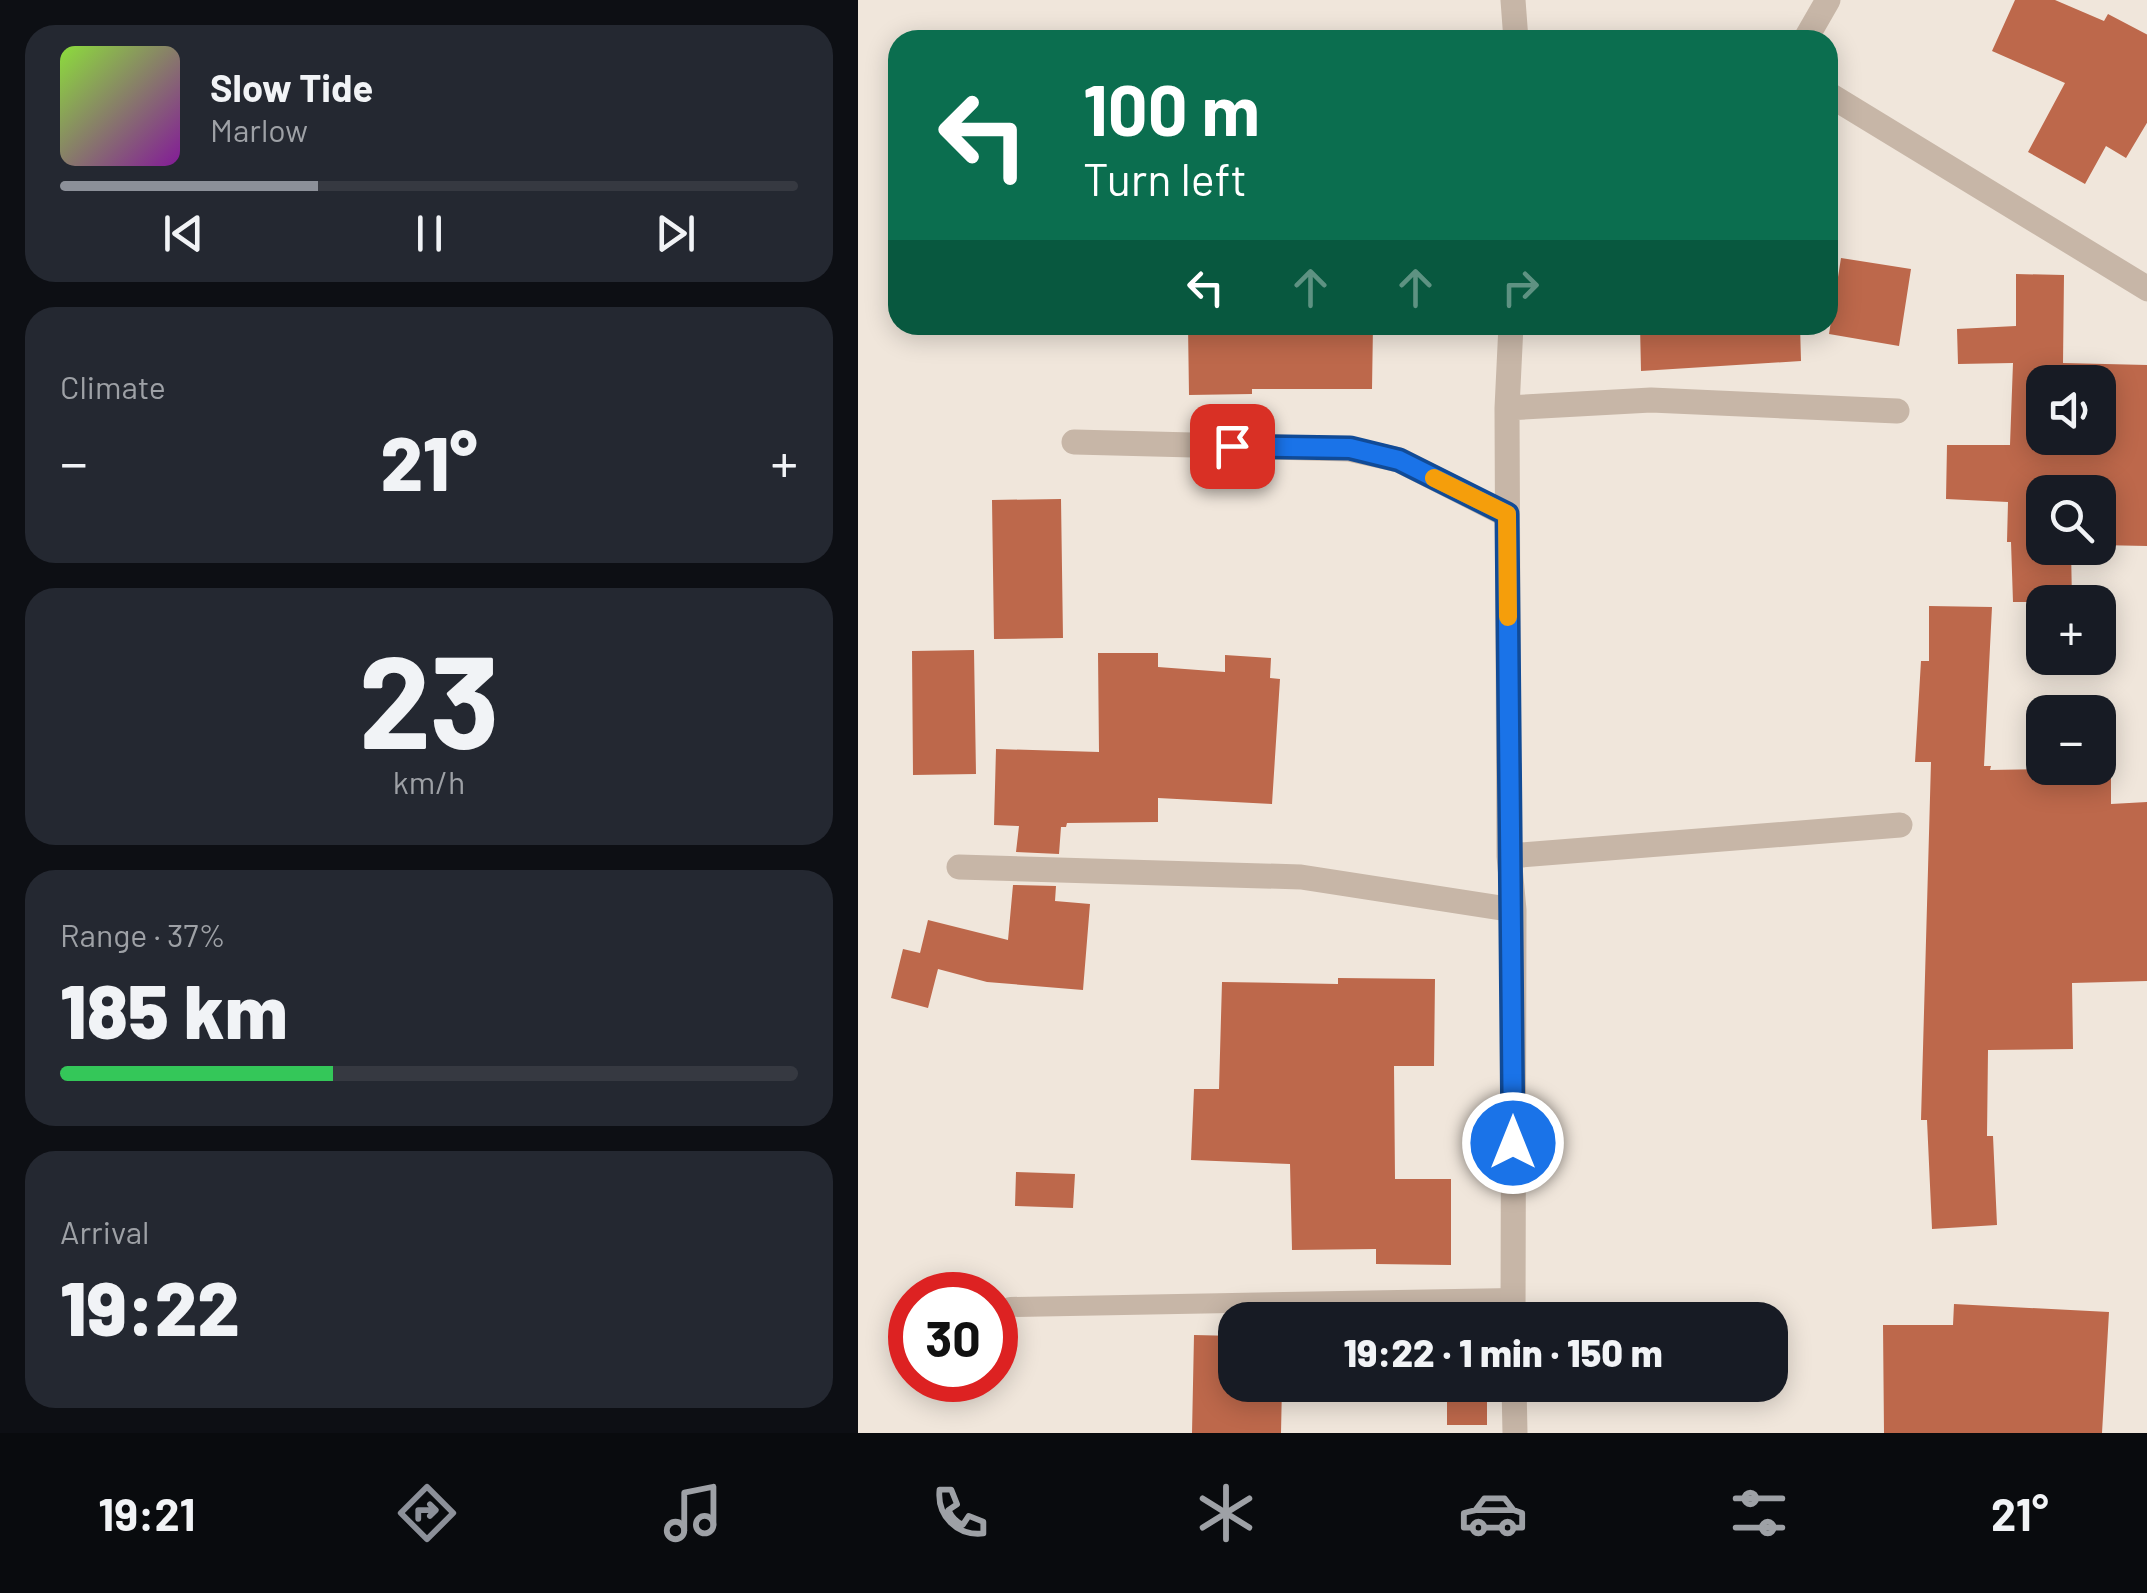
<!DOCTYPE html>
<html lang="en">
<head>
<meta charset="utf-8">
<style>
	body { margin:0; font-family:Barlow,sans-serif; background:#242831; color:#f1f3f6; height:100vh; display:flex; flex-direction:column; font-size:38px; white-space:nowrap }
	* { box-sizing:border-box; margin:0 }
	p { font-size:32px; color:#9ea1a6 }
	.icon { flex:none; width:55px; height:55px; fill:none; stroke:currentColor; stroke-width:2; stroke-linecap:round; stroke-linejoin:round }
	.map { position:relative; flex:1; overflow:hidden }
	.panel { display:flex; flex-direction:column; gap:25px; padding:25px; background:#0d0f14; width:858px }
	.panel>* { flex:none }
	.top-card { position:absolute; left:30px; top:30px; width:950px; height:305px; border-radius:30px; box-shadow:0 5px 25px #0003; background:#0b6e4f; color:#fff; overflow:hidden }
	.buttons { position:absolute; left:1168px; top:365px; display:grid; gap:20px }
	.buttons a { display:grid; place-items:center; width:90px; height:90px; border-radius:20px; background:#171b24; box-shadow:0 5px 25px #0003; font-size:50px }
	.speed { position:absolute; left:30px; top:1272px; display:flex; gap:20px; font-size:50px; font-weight:700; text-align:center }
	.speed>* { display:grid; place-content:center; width:130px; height:130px; border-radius:50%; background:#171b24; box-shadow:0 5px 25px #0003; line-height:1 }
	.speed .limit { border:15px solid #d22; background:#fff; color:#111 }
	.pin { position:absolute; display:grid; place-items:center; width:85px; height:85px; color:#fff; margin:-42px; border-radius:20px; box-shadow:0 5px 15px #0006 }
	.me { position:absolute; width:110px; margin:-55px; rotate:0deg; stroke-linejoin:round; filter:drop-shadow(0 0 8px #0008) }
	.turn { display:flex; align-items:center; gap:35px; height:210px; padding:0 30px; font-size:45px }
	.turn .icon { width:130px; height:130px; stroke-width:2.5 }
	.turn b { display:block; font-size:70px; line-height:85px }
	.lanes { display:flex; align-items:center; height:95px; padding:0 30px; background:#0003; justify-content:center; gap:50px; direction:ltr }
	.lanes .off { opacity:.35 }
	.big { font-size:75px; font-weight:800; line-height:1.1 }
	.panel .widget { flex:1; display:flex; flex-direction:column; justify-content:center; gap:15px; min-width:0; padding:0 35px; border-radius:30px; background:#242831 }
	.panel .dial { align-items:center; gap:0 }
	.dial b { font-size:130px; line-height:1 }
	.song { display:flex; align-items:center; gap:30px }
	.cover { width:120px; height:120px; border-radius:15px; background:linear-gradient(135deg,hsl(90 70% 55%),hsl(290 70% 35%)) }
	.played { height:10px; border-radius:5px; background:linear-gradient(90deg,#8c9099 35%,#363941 35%) }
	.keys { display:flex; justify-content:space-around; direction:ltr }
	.heat { display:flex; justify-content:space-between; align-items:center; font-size:55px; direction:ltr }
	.charge { height:15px; border-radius:8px; background:linear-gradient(90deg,#34c759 37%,#363941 0) }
	.trip { position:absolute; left:360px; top:1302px; width:570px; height:100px; border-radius:30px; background:#171b24; box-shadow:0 5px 25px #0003; font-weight:800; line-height:100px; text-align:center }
	.tab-bar { display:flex; height:160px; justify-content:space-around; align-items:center; background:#090b0e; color:#9ea1a6 }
	.tab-bar .icon { width:70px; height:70px }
	.tab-bar .current { color:#8c9099 }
	.tab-bar b { font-size:45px; color:#f1f3f6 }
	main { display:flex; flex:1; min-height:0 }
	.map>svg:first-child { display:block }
	.building { fill:#bd684b; fill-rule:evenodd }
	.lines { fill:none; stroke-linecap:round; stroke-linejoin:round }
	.lane { stroke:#c7b6a7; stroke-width:20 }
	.street { stroke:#c7b6a7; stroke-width:25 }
	.route-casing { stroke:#114b97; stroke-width:25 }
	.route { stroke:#1a73e8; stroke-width:18 }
	.slow { stroke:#f59e0b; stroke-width:18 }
</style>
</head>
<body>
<main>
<section class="panel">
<div class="widget">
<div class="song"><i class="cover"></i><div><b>Slow Tide</b><p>Marlow</p></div></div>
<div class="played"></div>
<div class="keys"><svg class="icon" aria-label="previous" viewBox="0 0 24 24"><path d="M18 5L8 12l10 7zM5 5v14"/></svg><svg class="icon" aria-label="pause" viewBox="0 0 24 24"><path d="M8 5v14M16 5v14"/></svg><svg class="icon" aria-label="next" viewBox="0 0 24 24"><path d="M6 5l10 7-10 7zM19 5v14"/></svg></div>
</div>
<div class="widget"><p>Climate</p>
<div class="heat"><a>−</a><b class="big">21°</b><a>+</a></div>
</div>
<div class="widget dial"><b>23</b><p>km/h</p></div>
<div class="widget"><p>Range · 37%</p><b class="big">185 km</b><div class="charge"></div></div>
<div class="widget"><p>Arrival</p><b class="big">19:22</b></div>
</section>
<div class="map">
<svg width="1290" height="1433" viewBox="0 0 1290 1433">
	<rect width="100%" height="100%" fill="#f0e6db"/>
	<path class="building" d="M1157,0H1197L1246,21L1250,14L1290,35V121L1268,158L1248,146L1227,184L1170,152L1207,83L1134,51Z
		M983,258L1053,269L1041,346L971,334Z
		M1158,274L1206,275L1205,363L1290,365V546L1240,545V492H1185V548H1213L1214,602H1155L1153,542H1149L1150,502L1088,499L1089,445H1152L1155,363L1100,364L1099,329L1158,326ZM1185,382H1240V438H1185Z
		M330,325H515L514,389H394V394L331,395Z
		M782,325H942L943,361L783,371Z
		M203,499L205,638L136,639L134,500Z
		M1071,606L1134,607L1126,766H1133L1132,770L1253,768V804L1290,802V981L1214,983L1215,1049L1130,1050L1129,1136H1135L1139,1225L1074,1229L1069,1120H1063L1073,762H1057L1063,661H1071Z
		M116,650L118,774L55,775L54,651Z
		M240,653H300V667L367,672V655L413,658L412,678L422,679L414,804L300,798V822L209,823L208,827H203L201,854L158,852L161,826L136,825L138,749L241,752Z
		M155,885L198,886L197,901L232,904L225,990L129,982L80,969L70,1008L33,998L45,949L62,953L70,920L150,940Z
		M480,978L577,979L576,1066H536L537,1179H593V1265L518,1264V1249L434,1250L432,1164L333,1160L336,1089H361L364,982L480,984Z
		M158,1172L217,1174L215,1208L157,1206Z
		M1096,1304L1251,1312L1244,1433H1026L1025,1325H1095Z
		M336,1335L378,1336V1385H424L423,1433H334Z
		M589,1385H629V1425H589Z"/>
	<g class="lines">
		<path class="lane" d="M152,1307L654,1298"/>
		<path class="street" d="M655,0L658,40
			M947,40L970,0
			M970,94L1290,289
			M653,325L649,408L651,856L656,910L655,1320
			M649,408L793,400L1039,411
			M216,442L491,449L541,460L649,515
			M651,856L1042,825
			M101,867L443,877L656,910
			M656,1385L657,1433"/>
	</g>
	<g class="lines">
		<defs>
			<path id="route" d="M374,446L492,448L541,460L649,514L655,1143"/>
		</defs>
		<use href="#route" class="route-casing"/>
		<use href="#route" class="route"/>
		<path class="slow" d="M576,478L649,514L650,617"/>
	</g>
</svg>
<div class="buttons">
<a><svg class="icon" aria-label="sound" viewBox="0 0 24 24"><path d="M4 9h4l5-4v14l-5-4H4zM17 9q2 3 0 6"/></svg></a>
<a><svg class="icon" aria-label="search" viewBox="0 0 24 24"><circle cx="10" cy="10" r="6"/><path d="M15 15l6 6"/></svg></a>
<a>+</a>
<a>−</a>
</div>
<div class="speed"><div class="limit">30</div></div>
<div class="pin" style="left:374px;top:446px;background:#d93025"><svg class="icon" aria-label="arrive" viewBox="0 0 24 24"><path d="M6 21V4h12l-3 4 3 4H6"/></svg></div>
<svg class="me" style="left:655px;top:1143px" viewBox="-20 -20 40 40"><circle r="17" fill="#1a73e8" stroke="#fff" stroke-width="3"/><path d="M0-11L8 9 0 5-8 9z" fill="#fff"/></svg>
<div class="trip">19:22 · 1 min · 150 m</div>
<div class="top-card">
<div class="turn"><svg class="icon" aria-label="left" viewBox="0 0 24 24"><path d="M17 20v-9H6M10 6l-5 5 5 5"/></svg><div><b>100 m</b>Turn left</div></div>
<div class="lanes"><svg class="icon" aria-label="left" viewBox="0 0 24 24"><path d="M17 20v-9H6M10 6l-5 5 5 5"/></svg><svg class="icon off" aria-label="ahead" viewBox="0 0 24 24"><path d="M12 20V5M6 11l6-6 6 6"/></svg><svg class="icon off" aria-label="ahead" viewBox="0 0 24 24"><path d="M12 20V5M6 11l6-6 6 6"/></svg><svg class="icon off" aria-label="right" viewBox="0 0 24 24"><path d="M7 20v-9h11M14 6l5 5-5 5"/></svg></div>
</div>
</div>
</main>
<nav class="tab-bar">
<b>19:21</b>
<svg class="icon current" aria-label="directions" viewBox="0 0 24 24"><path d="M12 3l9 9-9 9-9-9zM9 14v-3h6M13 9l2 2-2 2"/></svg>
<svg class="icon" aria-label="music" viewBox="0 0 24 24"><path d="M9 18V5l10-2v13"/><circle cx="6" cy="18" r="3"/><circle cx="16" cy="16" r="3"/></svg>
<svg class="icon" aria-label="phone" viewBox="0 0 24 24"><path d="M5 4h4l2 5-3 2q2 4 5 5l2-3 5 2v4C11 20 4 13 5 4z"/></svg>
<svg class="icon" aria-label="climate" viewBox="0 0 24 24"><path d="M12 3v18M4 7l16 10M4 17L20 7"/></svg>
<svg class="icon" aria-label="car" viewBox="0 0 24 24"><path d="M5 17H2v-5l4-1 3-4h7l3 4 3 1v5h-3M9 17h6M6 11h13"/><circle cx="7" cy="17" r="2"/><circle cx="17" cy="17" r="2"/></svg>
<svg class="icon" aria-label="filters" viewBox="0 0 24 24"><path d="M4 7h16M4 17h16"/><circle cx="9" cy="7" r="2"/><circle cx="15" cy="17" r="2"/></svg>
<b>21°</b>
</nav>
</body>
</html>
